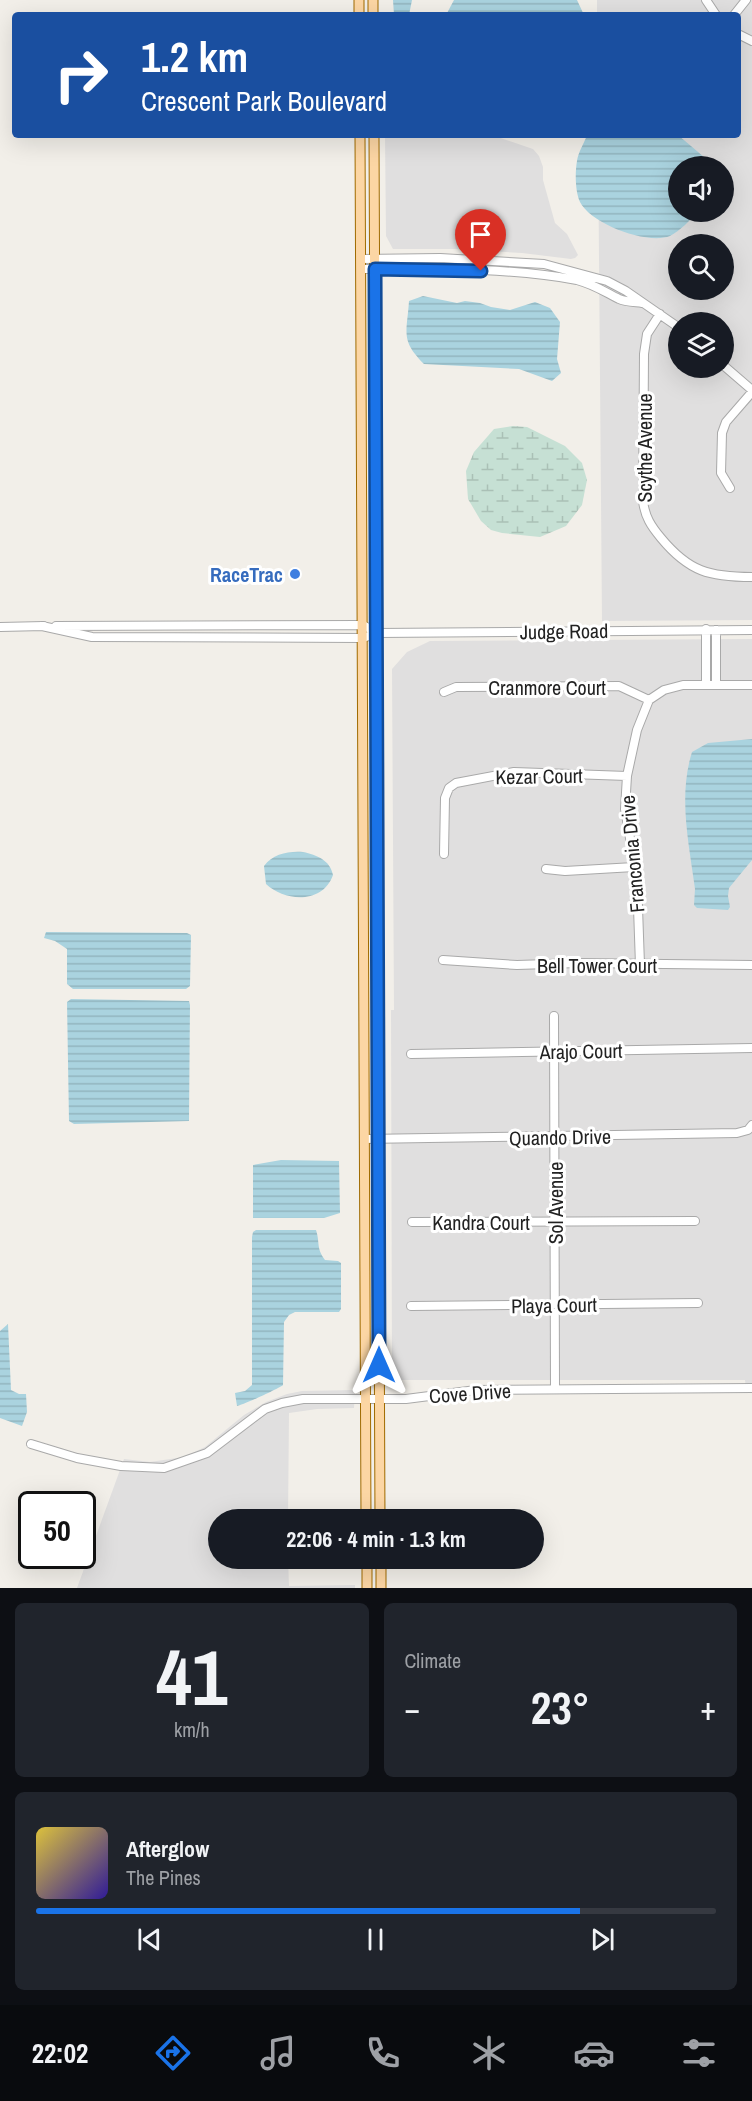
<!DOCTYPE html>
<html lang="en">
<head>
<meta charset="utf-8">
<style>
	body { margin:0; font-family:"Archivo Narrow",sans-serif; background:#20242c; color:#f1f3f6; height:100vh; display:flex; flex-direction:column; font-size:22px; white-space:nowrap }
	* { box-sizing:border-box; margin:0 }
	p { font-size:20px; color:#9ea1a6 }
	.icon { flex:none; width:33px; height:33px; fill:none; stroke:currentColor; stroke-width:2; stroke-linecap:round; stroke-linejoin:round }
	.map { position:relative; height:1588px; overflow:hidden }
	.side { display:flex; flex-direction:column; gap:15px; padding:15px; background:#0d0f14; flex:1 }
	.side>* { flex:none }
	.guide { position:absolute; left:12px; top:12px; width:729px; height:126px; border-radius:6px; box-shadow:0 6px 24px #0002; background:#1a4fa0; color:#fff; overflow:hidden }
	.buttons { position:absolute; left:668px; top:156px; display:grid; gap:12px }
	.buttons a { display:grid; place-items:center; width:66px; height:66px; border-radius:50%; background:#171b24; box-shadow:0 6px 24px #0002; font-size:30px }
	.speed { position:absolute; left:18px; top:1491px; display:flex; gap:12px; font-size:30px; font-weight:700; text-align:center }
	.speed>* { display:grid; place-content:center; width:78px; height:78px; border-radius:50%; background:#171b24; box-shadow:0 6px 24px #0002; line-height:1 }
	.speed .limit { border:3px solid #111; border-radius:9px; background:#fff; color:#111 }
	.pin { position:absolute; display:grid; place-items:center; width:51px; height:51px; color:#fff; margin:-62px -26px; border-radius:50% 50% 50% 0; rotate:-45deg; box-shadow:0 0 6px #0007 }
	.pin .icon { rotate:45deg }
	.me { position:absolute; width:66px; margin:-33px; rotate:0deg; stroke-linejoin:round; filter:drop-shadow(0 0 4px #0008) }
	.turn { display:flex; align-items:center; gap:21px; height:126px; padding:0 30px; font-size:27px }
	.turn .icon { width:78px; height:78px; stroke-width:2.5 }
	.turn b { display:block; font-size:42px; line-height:51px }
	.big { font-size:45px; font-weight:700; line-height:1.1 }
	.side .card { flex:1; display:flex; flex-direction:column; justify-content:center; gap:9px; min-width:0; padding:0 21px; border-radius:9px; background:#20242c }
	.side .dial { align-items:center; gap:0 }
	.dial b { font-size:78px; line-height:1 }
	.song { display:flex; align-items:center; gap:18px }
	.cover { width:72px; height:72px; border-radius:9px; background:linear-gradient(135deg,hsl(50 70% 55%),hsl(250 70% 35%)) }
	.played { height:6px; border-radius:3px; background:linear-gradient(90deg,#1a73e8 80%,#363941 80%) }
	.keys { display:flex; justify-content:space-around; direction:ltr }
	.heat { display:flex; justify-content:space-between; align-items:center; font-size:33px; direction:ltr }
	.side .tiles { flex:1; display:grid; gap:15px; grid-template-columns:1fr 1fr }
	.card:last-child { grid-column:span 2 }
	.trip { position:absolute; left:208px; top:1509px; width:336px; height:60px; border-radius:30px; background:#171b24; box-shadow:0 6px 24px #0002; font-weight:700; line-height:60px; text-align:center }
	.tabs { display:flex; height:96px; justify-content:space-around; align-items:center; background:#090b0e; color:#9ea1a6 }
	.tabs .icon { width:42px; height:42px }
	.tabs .on { color:#1a73e8 }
	.tabs b { font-size:27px; color:#f1f3f6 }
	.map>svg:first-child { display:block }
	.residential { fill:#e0dfdf; fill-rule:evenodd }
	.wetland { fill:url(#wetland-marsh) }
	.water { fill:url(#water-rules) }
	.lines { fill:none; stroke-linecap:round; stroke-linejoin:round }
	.minor-casing { stroke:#a9a9a9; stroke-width:10 }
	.major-casing { stroke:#a06b00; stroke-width:11 }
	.minor { stroke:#fff; stroke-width:8 }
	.major { stroke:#fcd6a4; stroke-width:9 }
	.route-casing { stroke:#114b97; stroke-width:15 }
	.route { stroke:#1a73e8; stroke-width:10 }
	.shop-dot { fill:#3f7fe0; stroke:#fff; stroke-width:2 }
	.labels { text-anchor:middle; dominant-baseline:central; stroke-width:6; stroke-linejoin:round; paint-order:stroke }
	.street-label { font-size:20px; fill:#222; stroke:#fff }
	.shop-label { font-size:20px; font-weight:bold; fill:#366cbe; stroke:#fff; text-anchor:end }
</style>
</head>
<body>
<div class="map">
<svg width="752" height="1588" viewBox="0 0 752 1588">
	<defs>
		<pattern id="wetland-marsh" width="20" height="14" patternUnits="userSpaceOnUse" patternTransform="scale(1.5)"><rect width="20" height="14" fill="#c6e0d4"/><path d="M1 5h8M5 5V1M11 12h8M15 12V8" fill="none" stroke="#aac0b6"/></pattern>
		<pattern id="water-rules" width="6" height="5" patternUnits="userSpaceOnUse" patternTransform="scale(1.5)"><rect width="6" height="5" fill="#aad3df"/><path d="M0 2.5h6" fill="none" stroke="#92b5bf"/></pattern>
	</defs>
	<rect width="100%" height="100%" fill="#f2efe9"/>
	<path class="residential" d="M597,0H752V620L602,621L598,135H738V15H597ZM678,166H723V212H678ZM678,244H723V290H678ZM678,322H723V368H678Z
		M385,135H492L533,149L539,156L543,167V180L555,223L567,234L578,255L575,258L571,259L522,253L454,249H393L386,236Z
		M752,639V1388H746L745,1380H397L392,1374L391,1010H394L392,669L407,652L430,641Z
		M355,1390L354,1408L317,1409L289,1413L288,1519L219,1520V1558L288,1559L289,1586L355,1585V1588H77L124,1459L150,1462L184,1457L205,1447L244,1415L266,1402L287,1394L302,1391Z"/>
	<path class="wetland" d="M513,426L527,427L565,446L582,463L587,480L582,505L566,526L540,537L502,533L491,530L481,521L468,499L466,471L474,452L494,429Z"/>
	<path class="water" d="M393,0H412L409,15H394Z
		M454,0H577L584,15H446Z
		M587,135H678L711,163V166H678V212H698C690,220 680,231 670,236C647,245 591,224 580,202C575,191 575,172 577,161C578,152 584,144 587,135Z
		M423,296L457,303L465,301L480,303L491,307L510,310L535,302L550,308L560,322L557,359L561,373L552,381L519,369L424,364C400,340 407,333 409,301Z
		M752,739V860L729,888L728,896L730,907L728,910L697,908L694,905L695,889C689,843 678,797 692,752L708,743Z
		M303,852C317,855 330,860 333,875C323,904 285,902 266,884L264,866C273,854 288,851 303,852Z
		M46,932L187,933L191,935L190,986L186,989H73L67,984V949L55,941L44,938Z
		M71,999L189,1001L190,1005L189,1121L74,1124L69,1121L67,1002Z
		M281,1160L339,1161L340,1213L324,1218H253V1165Z
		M256,1230H316C320,1242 316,1248 325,1260L338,1261L341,1263V1309L339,1312H295L289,1315L284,1322L283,1385C280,1388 241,1406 237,1406L235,1393L245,1391L252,1385V1237L253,1232Z
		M8,1324L11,1390L19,1394H26L27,1412L22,1426L0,1418V1331Z"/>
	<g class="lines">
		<defs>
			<path id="minor" d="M706,0L716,15
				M734,15L746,0
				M738,34L752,41
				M361,259L440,258L544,264L607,281L626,291L678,327
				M361,269C431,269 508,267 577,280C593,284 605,292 619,299C626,302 634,302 642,303
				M660,314L647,334L644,354L643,501C645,517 651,526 661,538C689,572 710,577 752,577
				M723,365L752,390
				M730,488L721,473L722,433L726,422L752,392
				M42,626L92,637L363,638L377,633L752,630
				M56,626L363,625L377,633
				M0,627L44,626
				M706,629V685
				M716,630V685
				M444,692L456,687L619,686L649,700
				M444,854L445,798L449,788L456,783L514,772L627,776
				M546,869L565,871L634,867
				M443,960L517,965L578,963L752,965
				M640,965L637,879L625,809L627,776L637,730L649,700L664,690L683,685H752
				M554,1016L555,1389
				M411,1054L752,1048
				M364,1139L737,1133L748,1130L752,1125
				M412,1222L695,1221
				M411,1306L698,1303
				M31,1444L77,1458L121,1466L164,1468L207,1453L265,1409L282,1403L303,1399H406L476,1390L752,1388"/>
			<path id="major" d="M373,0V15
				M359,15V0
				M360,135L366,1520
				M374,135L380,1520
				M367,1558V1588
				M381,1558V1588"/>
		</defs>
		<use href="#minor" class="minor-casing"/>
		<use href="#major" class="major-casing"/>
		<use href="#minor" class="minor"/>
		<use href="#major" class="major"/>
	</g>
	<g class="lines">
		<defs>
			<path id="route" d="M379,1365L375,269L481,271"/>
		</defs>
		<use href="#route" class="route-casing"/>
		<use href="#route" class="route"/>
	</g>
	<circle class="shop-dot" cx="295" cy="574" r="6"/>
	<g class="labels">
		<g class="street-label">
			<text transform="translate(644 448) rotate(-90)">Scythe Avenue</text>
			<text transform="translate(564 631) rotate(-1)">Judge Road</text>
			<text x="547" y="687">Cranmore Court</text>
			<text transform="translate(539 776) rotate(-1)">Kezar Court</text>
			<text transform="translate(632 854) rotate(-95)">Franconia Drive</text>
			<text x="597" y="965">Bell Tower Court</text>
			<text transform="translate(581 1051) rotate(-1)">Arajo Court</text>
			<text transform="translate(560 1137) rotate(-1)">Quando Drive</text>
			<text transform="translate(555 1203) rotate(-90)">Sol Avenue</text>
			<text x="481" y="1222">Kandra Court</text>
			<text transform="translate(554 1305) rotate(-1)">Playa Court</text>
			<text transform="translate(470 1393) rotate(-4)">Cove Drive</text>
		</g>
		<g class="shop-label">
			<text x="283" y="574">RaceTrac</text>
		</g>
	</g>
</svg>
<div class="buttons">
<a><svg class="icon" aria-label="sound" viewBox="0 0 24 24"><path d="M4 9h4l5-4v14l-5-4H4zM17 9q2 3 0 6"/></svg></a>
<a><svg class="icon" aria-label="search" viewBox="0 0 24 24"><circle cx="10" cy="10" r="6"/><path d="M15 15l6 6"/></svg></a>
<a><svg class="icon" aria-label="layers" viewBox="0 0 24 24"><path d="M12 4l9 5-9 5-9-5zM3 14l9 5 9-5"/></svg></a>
</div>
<div class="speed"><div class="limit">50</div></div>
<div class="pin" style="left:481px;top:271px;background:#d93025"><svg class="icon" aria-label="arrive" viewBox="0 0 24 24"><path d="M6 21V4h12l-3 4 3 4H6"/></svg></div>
<svg class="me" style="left:379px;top:1365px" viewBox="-20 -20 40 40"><path d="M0-17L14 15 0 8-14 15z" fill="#1a73e8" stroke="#fff" stroke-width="4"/></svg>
<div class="trip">22:06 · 4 min · 1.3 km</div>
<div class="guide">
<div class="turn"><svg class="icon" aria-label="right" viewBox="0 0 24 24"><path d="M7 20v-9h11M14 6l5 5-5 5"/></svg><div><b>1.2 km</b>Crescent Park Boulevard</div></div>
</div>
</div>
<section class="side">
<div class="tiles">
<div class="card dial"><b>41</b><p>km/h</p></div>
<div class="card"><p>Climate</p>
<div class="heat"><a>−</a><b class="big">23°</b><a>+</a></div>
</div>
<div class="card">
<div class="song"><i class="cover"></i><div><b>Afterglow</b><p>The Pines</p></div></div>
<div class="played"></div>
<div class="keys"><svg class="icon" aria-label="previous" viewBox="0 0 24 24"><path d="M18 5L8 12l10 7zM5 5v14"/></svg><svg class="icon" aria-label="pause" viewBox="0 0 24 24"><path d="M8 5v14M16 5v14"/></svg><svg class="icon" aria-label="next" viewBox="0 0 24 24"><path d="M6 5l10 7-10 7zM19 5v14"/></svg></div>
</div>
</div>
</section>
<nav class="tabs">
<b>22:02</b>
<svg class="icon on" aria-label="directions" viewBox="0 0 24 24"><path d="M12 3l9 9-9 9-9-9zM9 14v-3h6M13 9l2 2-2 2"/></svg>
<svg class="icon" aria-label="music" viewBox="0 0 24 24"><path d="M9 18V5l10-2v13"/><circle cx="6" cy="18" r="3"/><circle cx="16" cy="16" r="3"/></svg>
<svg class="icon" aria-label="phone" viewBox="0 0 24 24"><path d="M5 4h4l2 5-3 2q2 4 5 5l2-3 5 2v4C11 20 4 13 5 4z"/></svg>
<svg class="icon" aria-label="climate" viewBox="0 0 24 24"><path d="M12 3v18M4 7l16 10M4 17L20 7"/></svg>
<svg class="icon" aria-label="car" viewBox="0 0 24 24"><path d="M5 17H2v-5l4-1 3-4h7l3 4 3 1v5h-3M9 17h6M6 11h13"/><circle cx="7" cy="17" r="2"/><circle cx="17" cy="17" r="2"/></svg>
<svg class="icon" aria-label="filters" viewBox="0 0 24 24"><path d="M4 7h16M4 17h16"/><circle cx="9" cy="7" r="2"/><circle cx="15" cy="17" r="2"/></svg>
</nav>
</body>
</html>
